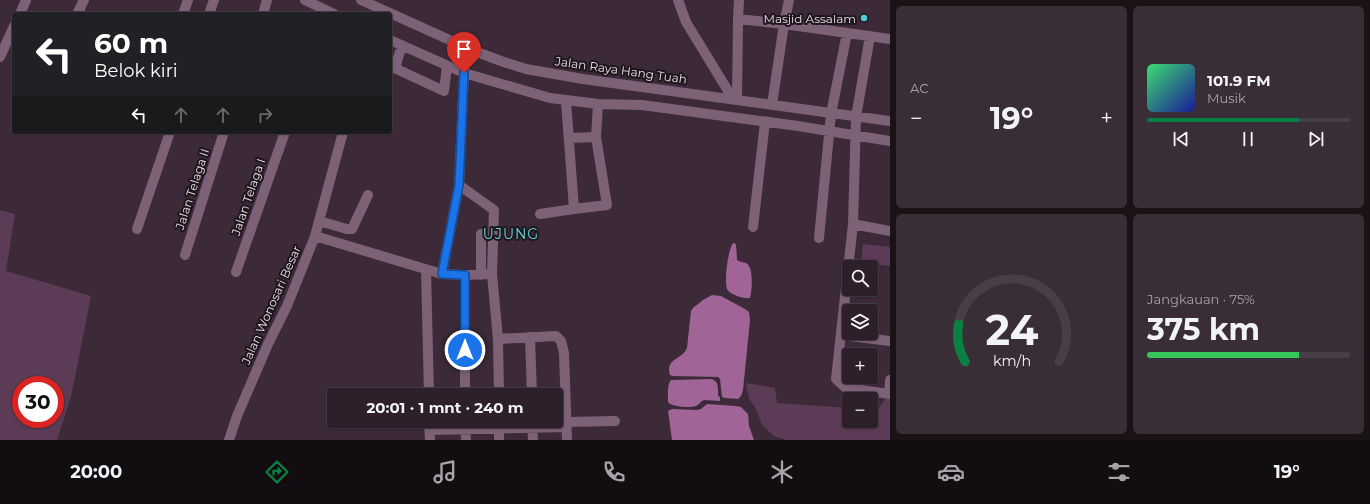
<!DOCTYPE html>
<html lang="id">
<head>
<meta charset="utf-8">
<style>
	body { margin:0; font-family:Montserrat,sans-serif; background:#392d36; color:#f1f3f6; height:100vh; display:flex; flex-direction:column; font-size:15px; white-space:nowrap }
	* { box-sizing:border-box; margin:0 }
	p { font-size:13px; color:#a7a3a8 }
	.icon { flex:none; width:22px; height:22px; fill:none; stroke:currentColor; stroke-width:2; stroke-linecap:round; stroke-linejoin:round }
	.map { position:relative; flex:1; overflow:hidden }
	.side { display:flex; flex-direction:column; gap:6px; padding:6px; background:#191217; width:480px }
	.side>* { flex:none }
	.hud { position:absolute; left:12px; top:12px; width:380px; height:122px; border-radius:4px; box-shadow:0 1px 3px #0004,0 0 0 1px #483e47; background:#202124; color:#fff; overflow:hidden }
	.fabs { position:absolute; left:842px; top:260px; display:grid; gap:8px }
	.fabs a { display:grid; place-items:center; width:36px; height:36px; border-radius:4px; background:#2d202a; box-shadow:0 1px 3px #0004,0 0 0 1px #483e47; font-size:20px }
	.speed { position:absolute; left:12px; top:376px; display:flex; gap:8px; font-size:20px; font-weight:700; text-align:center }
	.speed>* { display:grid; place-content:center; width:52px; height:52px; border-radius:50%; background:#2d202a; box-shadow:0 1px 3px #0004,0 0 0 1px #483e47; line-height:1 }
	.speed .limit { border:6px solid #d22; background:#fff; color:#111 }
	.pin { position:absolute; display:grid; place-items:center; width:34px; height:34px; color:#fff; margin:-41px -17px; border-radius:50% 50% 50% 0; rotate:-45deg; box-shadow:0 0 4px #0007 }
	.pin .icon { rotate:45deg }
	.me { position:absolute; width:44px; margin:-22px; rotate:0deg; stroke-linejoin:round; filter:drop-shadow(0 0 3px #0008) }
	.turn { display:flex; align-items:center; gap:14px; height:84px; padding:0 16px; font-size:18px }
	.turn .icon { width:52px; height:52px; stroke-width:2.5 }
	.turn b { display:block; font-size:28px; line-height:34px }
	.lanes { display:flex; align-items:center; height:38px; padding:0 16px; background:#0003; justify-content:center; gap:20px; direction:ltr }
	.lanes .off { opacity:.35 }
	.big { font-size:30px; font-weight:700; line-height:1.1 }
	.side .widget { flex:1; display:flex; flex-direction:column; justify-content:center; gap:6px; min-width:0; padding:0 14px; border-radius:6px; background:#392d36 }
	.side .dial { align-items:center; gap:0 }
	.dial svg { height:104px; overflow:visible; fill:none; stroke:#483e47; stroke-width:7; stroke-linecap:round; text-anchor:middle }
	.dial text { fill:#f1f3f6; stroke:none }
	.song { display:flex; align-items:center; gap:12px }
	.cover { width:48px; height:48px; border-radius:6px; background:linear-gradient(135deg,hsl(140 70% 55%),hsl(240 70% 35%)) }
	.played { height:4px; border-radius:2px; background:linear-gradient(90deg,#0b8043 75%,#483e47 75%) }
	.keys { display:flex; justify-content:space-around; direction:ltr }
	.heat { display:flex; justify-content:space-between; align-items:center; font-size:22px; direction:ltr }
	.charge { height:6px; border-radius:3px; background:linear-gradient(90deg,#34c759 75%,#483e47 0) }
	.side .tiles { flex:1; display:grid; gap:6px; grid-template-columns:repeat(2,1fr) }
	.trip { position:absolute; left:327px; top:388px; width:236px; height:40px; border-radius:4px; background:#2d202a; box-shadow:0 1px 3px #0004,0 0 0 1px #483e47; font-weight:700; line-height:40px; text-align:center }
	.tab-bar { display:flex; height:64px; justify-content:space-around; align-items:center; background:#120d11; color:#a7a3a8 }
	.tab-bar .icon { width:28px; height:28px }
	.tab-bar .on { color:#0b8043 }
	.tab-bar b { font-size:18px; color:#f1f3f6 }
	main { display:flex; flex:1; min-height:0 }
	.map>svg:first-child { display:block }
	.green { fill:#5c3b56; fill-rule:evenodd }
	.water { fill:#a06496 }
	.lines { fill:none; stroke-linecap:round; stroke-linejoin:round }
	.minor { stroke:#7d6277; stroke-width:10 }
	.route-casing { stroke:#114b97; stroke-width:10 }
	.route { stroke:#1a73e8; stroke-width:7 }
	.poi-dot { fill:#51ccd3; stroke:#1e161c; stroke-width:1.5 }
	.labels { text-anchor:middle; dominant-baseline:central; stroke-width:4; stroke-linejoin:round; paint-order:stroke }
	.poi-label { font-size:12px; fill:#eadee7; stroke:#1e161c; text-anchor:end }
	.street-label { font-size:12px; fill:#eadee7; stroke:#1e161c }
	.quarter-label { font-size:14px; letter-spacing:1px; fill:#67d4da; stroke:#1e161c }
</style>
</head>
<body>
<main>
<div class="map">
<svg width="890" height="440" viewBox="0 0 890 440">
	<rect width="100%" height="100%" fill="#3c2a38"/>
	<path class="green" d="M0,210L15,214L6,271L91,296L71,397L57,440H0ZM21,385H55V419H21Z
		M863,244L890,247V266L861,263Z
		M746,383L775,388L777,403L849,408V421H871V411L877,410L890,394V440H787L774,436L762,425L756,409L749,399Z"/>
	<path class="water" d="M733,243L736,244L737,260C740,262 743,262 746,263C754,267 752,291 750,298C744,299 730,295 727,289C724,280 728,250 733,243Z
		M712,295L721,296L745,309L749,312L750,320L743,390L741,396L738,399L725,398L722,397L720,379L718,377L673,376L670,375C665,358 682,360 687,348L691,311L693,308L703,300Z
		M711,379C719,381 718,388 718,396L720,397V401L704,400C701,401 700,404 696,406C691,408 671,407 668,402C668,394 667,385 671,380Z
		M707,404L736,406L741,407L748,414L749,426L754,440H672L668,411L672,409L697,410L701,409Z"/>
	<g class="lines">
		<path class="minor" d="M305,0L334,14
			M361,0L474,51L501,61L526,69L583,79L890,121
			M678,0L686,22L733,99
			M789,0L784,24L890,39
			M20,14L26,0
			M82,14L78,12L84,0
			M183,14L188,0
			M209,14L214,0
			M263,14L267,0
			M738,19L784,24L772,105
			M870,36L856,117L853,224L836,379L846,388L890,394
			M390,40L464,73L550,98L598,104L642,105L798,126L890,141
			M0,57L14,26
			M390,66L444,91L447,66
			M395,68L402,45
			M464,73L459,185L494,210L492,274L498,339L499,395
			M737,100L738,19L739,0
			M569,138L596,137
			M574,209L607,205L596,137L598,104
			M540,214L574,209L566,101
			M319,221L347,229H352L368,195
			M853,224L890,231
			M753,227L765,122
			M137,229L170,132
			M481,234V275
			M315,236L442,274L465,275L492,274
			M819,238L831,114L847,33
			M185,255L224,132
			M426,270L429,395
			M236,272L285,132
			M442,274L459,185
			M465,275V395
			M841,335L890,341
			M530,337L532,395
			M498,339L556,336L561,341L564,353L567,440
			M889,394L890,380
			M429,421L430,440
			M465,421L466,440
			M499,421V440
			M532,421L533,440
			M567,422L615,421
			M430,430L567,427
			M229,440L237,416L268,344L287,306L315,236L343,132"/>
	</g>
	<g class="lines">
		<defs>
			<path id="route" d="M464,73L459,185L442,274L465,275V350"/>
		</defs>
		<use href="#route" class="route-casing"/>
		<use href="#route" class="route"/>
	</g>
	<circle class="poi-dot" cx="864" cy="18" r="4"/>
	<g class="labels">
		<g class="poi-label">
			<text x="856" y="18">Masjid Assalam</text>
		</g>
		<g class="street-label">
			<text transform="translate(621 70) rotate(8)">Jalan Raya Hang Tuah</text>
			<text transform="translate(192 189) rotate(-72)">Jalan Telaga II</text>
			<text transform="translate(248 197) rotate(-71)">Jalan Telaga I</text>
			<text transform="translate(271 305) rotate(-66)">Jalan Wonosari Besar</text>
		</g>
		<g class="quarter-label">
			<text x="511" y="234">UJUNG</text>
		</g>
	</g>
</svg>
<div class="fabs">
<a><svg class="icon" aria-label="search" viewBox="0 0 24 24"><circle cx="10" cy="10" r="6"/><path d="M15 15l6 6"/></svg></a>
<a><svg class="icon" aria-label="layers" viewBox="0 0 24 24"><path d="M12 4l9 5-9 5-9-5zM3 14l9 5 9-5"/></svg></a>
<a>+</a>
<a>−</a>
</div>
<div class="speed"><div class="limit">30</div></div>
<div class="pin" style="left:464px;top:73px;background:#d93025"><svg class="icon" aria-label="arrive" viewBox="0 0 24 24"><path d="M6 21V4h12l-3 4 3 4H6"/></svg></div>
<svg class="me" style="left:465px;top:350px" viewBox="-20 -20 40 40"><circle r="17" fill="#1a73e8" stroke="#fff" stroke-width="3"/><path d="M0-11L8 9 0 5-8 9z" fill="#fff"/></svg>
<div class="trip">20:01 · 1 mnt · 240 m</div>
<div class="hud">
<div class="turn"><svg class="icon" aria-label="left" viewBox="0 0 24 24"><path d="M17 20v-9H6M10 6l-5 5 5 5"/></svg><div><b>60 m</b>Belok kiri</div></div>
<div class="lanes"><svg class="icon" aria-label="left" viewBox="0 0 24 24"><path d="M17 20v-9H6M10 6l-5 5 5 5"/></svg><svg class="icon off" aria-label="ahead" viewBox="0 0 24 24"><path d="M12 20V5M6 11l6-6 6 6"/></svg><svg class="icon off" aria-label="ahead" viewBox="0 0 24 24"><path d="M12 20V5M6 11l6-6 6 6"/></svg><svg class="icon off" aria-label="right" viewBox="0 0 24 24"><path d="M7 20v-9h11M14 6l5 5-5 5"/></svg></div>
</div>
</div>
<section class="side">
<div class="tiles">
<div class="widget"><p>AC</p>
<div class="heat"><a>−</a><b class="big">19°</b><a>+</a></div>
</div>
<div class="widget">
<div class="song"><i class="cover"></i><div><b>101.9 FM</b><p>Musik</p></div></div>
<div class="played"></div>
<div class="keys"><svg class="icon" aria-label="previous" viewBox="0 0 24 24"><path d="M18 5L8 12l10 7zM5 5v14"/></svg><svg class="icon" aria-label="pause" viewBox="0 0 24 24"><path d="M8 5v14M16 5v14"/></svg><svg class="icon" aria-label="next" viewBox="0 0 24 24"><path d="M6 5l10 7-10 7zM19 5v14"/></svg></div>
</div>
<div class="widget dial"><svg viewBox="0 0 100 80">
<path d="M14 69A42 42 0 1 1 86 69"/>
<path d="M14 69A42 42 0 0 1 9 40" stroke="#0b8043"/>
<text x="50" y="56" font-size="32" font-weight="700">24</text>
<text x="50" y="72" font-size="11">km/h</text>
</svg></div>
<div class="widget"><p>Jangkauan · 75%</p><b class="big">375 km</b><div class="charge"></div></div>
</div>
</section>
</main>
<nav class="tab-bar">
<b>20:00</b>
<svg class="icon on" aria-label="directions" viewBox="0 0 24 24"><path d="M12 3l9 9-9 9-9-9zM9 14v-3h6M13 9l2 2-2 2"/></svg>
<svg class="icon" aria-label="music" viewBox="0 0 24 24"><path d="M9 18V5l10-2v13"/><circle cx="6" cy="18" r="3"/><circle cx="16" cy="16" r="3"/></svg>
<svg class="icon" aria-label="phone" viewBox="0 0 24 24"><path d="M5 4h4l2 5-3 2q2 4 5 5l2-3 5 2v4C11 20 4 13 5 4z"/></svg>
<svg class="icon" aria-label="climate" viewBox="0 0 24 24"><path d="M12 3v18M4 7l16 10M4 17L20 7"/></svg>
<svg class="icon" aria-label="car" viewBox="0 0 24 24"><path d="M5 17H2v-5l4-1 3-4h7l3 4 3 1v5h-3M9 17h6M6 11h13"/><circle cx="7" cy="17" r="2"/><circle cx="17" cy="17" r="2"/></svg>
<svg class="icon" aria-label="filters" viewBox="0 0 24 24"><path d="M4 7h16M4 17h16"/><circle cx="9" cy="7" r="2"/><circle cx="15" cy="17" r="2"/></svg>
<b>19°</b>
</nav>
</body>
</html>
